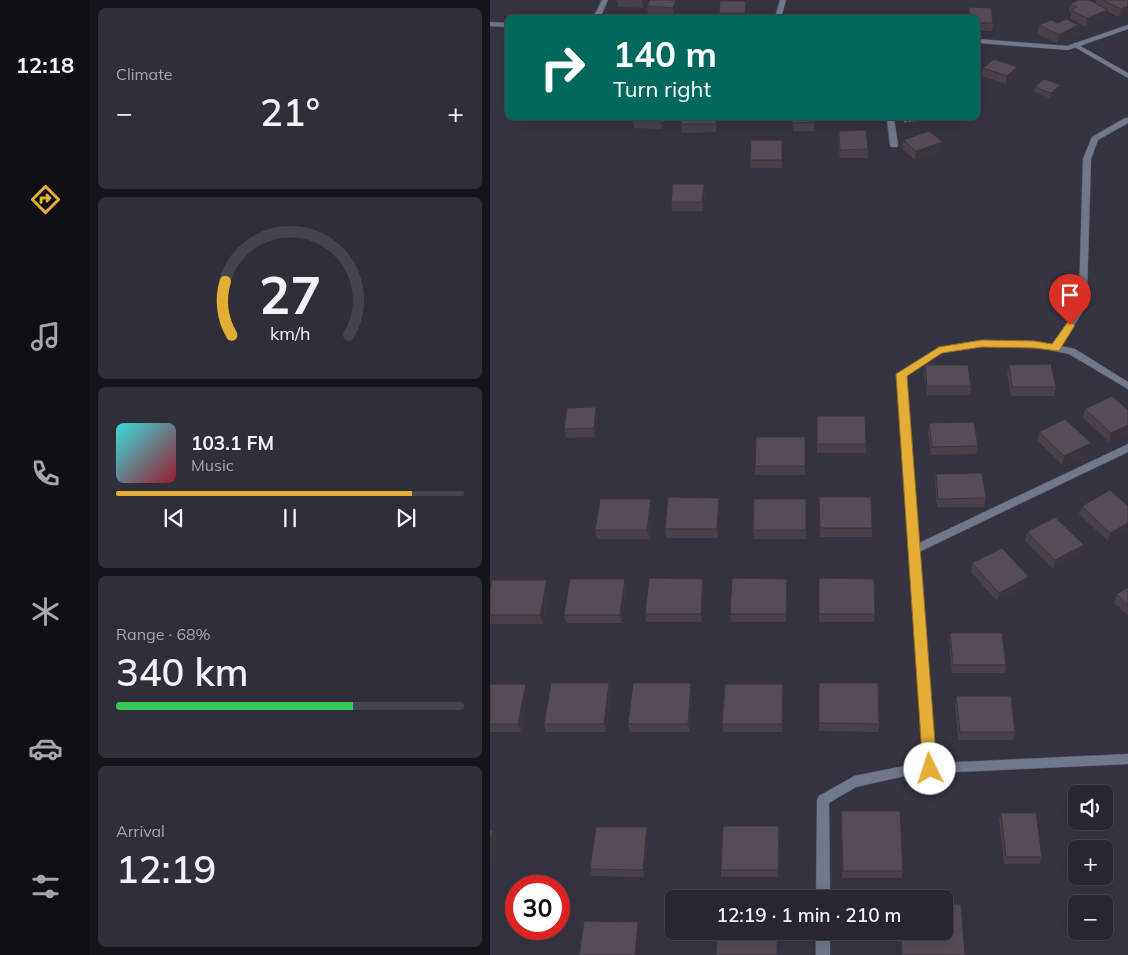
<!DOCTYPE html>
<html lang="en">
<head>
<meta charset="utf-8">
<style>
	body { margin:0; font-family:Mulish,sans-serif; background:#302f39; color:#f1f3f6; height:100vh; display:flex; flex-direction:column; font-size:19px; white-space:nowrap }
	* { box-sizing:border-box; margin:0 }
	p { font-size:16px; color:#a5a5ab }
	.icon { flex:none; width:28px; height:28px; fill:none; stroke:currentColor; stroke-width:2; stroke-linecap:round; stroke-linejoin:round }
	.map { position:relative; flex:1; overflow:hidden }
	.drawer { display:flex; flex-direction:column; gap:8px; padding:8px; background:#16151b; width:400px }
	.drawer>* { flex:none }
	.hud { position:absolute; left:15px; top:15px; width:475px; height:105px; border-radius:8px; box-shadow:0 5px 20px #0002,0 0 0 1px #44444d; background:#00695c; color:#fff; overflow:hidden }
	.fabs { position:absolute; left:578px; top:785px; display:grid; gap:10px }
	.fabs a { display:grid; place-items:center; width:45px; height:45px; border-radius:8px; background:#282731; box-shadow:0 5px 20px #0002,0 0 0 1px #44444d; font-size:25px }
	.speed { position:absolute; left:15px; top:875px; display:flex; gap:10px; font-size:25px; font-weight:700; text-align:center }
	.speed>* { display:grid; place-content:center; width:65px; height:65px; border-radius:50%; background:#282731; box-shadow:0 5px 20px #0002,0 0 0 1px #44444d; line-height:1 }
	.speed .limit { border:8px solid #d22; background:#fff; color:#111 }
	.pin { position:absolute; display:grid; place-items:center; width:42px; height:42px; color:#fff; margin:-51px -21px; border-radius:50% 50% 50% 0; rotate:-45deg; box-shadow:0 0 5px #0007 }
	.pin .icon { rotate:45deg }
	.me { position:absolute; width:55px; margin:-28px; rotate:356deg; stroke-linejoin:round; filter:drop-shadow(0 0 4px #0008) }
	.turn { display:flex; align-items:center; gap:18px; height:105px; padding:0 25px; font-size:22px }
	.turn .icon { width:65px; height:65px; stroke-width:2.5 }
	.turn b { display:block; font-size:35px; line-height:42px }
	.big { font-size:38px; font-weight:600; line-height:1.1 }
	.drawer .widget { flex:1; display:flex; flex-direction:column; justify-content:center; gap:8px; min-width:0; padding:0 18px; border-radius:8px; background:#302f39 }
	.drawer .dial { align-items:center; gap:0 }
	.dial svg { height:130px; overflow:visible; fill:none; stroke:#44444d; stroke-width:7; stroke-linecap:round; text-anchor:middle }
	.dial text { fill:#f1f3f6; stroke:none }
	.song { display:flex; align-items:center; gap:15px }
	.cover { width:60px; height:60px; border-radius:8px; background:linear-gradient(135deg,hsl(180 70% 55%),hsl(350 70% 35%)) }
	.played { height:5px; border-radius:2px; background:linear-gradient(90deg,#e4ad35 85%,#44444d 85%) }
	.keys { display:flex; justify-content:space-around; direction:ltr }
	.heat { display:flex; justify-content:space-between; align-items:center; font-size:28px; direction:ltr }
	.charge { height:8px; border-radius:4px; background:linear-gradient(90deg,#34c759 68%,#44444d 0) }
	.trip { position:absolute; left:175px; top:890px; width:288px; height:50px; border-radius:8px; background:#282731; box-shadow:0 5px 20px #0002,0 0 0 1px #44444d; font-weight:600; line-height:50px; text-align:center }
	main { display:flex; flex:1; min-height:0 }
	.tabs { display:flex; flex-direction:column; width:90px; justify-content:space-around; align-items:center; background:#101014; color:#a5a5ab }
	.tabs .icon { width:35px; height:35px }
	.tabs .active { color:#e4ad35 }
	.tabs b { font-size:22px; color:#f1f3f6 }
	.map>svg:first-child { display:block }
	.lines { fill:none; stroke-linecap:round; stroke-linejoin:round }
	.minor-casing { stroke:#53515d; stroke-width:1 }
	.tertiary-casing { stroke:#53515d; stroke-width:1 }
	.path { stroke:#7d7b86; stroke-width:2.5; stroke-dasharray:2.5 2; stroke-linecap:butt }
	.minor { fill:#70798c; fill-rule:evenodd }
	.tertiary { fill:#70798c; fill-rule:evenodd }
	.wall { fill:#4a414b }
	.shaded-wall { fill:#3c353d }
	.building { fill:#564c57; stroke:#3c353d }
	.route { fill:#e4ad35; stroke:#947022 }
</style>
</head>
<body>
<main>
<nav class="tabs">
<b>12:18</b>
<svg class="icon active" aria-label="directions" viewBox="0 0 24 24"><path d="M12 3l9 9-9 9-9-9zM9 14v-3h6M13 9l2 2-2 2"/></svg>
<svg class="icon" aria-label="music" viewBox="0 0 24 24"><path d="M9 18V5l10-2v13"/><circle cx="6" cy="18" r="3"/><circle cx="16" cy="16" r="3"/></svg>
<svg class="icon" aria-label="phone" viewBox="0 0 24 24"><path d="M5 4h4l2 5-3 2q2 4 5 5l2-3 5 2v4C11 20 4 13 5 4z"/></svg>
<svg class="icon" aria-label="climate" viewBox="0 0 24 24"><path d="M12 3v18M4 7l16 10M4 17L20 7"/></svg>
<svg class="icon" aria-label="car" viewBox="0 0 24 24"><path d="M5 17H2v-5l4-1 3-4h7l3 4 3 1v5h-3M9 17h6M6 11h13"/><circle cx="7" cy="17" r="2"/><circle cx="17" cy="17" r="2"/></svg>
<svg class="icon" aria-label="filters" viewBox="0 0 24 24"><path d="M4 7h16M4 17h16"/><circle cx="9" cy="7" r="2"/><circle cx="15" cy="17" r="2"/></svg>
</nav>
<section class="drawer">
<div class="widget"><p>Climate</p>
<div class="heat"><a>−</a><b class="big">21°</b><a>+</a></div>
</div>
<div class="widget dial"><svg viewBox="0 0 100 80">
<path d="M14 69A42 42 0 1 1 86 69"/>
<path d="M14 69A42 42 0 0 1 10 36" stroke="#e4ad35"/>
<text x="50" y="56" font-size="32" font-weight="700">27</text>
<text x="50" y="72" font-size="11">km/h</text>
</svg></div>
<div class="widget">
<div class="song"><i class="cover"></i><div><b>103.1 FM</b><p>Music</p></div></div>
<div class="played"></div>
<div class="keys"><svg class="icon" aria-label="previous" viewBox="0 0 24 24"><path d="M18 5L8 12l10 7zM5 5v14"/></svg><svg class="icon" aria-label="pause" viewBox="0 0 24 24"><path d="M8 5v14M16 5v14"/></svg><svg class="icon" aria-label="next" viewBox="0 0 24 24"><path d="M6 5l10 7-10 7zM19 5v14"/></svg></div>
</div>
<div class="widget"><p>Range · 68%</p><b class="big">340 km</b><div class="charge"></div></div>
<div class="widget"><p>Arrival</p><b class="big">12:19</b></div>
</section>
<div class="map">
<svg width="638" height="955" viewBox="0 0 638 955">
	<rect width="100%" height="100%" fill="#363441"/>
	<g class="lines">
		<defs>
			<path id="minor" d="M112,0H118L110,18H103Z
				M290,0H296L291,18H285Z
				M585,43L638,73V78L583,46L582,45Z
				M397,118H404L408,145L407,147H401L400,145Z
				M635,118H638V123L608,140L601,159L597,295L592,313L571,346L585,349L638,382V389L579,354L544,347L492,346L451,353L416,375L429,543L638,444V452L429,552L446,763L638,754V764L424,774L366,787L339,803L340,899H326L327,800L329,796L364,776L424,764L434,763L406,374L449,347L492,340L544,341L563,344L584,313L589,295L593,159L602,137Z
				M326,931H340V955H326Z"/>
			<path id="tertiary" d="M0,22L18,23V27L0,26Z
				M638,25V29L578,50L488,43V39L577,46Z"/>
		</defs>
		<use href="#minor" class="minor-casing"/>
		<use href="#tertiary" class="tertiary-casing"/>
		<path class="path" d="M414,121L452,118"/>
		<use href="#minor" class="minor"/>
		<use href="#tertiary" class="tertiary"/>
	</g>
	<path class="wall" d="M127,0H156L153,8L128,7Z
		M160,0H187V6L183,16L158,15L157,6Z
		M606,0H638L629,17L617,11L616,18L596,27L580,18L581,13L579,12L580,4L606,3Z
		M256,1L255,18H229V13Z
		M479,7L503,23L502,31H488V18H478Z
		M549,25L587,34L567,43L548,34Z
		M493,68L526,75L516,84L492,76Z
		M545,87L570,90L560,98L544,92Z
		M143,118H174L172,129L144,128Z
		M227,118L226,132L192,133L191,124Z
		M302,118H324V131H303Z
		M349,131L378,149V158H350L348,140Z
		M292,140V168H261L260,160Z
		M413,140L452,150L425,160L412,149Z
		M214,184L215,193L213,211H182L181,202Z
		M435,365L481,386L480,395H437L434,374Z
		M519,365L566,387L564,396H521L517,373Z
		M106,407L108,416L105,437L76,438L74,429Z
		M595,409L638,410V432L619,442L593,418Z
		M327,416L376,444V453H327Z
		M439,423L488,446L487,454L441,455L438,432Z
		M549,432L601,443L599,452L572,465L547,440Z
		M315,437V475H265V466Z
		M446,474L496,498L494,507H447L445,482Z
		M329,497L382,528V537H330Z
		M229,498L230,506L228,538H176L175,529Z
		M316,499V539H264L263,530Z
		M592,506H638V530L618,541L589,514Z
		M162,508L159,539H107L105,530Z
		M537,532L594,545L591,553L563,569L535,541Z
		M482,563L537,585L507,601L481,572Z
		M329,578L385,614L384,622H329Z
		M213,579L214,587L212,622H156L155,614Z
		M297,579L296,622H241L240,614Z
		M638,587V616L624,603L627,594Z
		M136,588L132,623H76L74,615Z
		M59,589L53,624H0V591Z
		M460,633L516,665L515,673H462L459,642Z
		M201,683L202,692L200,732H140L138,724Z
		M329,683L389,724L388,732L329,731Z
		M0,684L38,692L31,732H0Z
		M293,684L292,732H233L232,724Z
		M121,692L116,732H56L54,724Z
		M466,696L525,732L523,740H468L465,704Z
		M351,811L413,871L412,878H352Z
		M511,813L552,857L550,864H514L509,820Z
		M289,833L288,877H231V870Z
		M159,835L154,877L102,876L100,869Z
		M410,931H454L475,955H411Z"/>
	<path class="shaded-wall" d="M152,0H156L153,8Z
		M186,0H187V6L183,16V8Z
		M638,6V14L629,17L631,9Z
		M618,10L616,18L596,27L597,18Z
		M588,25L587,34L567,43L569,35Z
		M527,67L526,75L516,84L517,76Z
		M571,85L570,90L560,98L561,93Z
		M172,118H174L172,129L171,120Z
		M453,142L452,150L425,160L426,151Z
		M214,184L215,193L213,211L212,202Z
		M106,407L108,416L105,437L104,428Z
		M638,425V432L619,442L621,433Z
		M601,443L599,452L572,465L574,456Z
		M229,498L230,506L228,538L227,529Z
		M161,499L162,508L159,539L157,530Z
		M638,523V530L618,541L620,533Z
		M594,545L591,553L563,569L565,560Z
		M539,577L537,585L507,601L509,593Z
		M135,579L136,588L132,623L130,615Z
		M213,579L214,587L212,622L211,614Z
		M57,580L59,589L53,624L50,615Z
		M119,683L121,692L116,732L114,724Z
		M201,683L202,692L200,732L198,724Z
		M36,684L38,692L31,732L28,724Z
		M157,827L159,835L154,877L153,870Z
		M3,830L6,837L0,871V846Z
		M148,922L150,929L147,955H145Z"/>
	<path class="building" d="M160,0H186L183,8L157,6Z
		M589,0H599L618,10L597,18L581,10L587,7L580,4Z
		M613,0H638V6L631,9Z
		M230,1H256L255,13H229Z
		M479,7L501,8L503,23H488V18H480Z
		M576,19L588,25L569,35L549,25L561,20L568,23Z
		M504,59L527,67L517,76L493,68Z
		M554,79L571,85L561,93L545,87Z
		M143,118H172L171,120H143Z
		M191,118H226V124H191Z
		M302,118H324V122L302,123Z
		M376,130L378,149L350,150L349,131Z
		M439,131L453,142L426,151L413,140Z
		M261,140H292V160H260Z
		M183,184H214L212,202H181Z
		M561,364L566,387H522L519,365Z
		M435,365H478L481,386H437Z
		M622,396L638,410V425L621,433L595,409Z
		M106,407L104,428L74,429L77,408Z
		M327,416H375L376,444H327Z
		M575,419L601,443L574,456L549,432Z
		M484,422L488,446L442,447L439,423Z
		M266,437H315V466H265Z
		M492,473L496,498L448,499L446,474Z
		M620,490L638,506V523L620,533L592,506Z
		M178,497L229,498L227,529H175Z
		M329,497H381L382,528H330Z
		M110,499H161L157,530H105Z
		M264,499H316V530H263Z
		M565,517L594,545L565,560L537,532Z
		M512,548L539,577L509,593L482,563Z
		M159,578L213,579L211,614H155Z
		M242,578L297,579L296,614H240Z
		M329,578L384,579L385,614H329Z
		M80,579H135L130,615H74Z
		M2,580H57L50,615H0V591Z
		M638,587V605L627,594Z
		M460,633H512L516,665H463Z
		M61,683H119L114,724H54Z
		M143,683H201L198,724H138Z
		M329,683H388L389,724L329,723Z
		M0,684H36L28,724H0Z
		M235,684H293L292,724H232Z
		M466,696H521L525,732H470Z
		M351,811H410L413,871H353Z
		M511,813H546L552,857H516Z
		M233,826H289L288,870H231Z
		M106,827H157L153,870L100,869Z
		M0,830H3L0,846Z
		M454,904H471L475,955H412L411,931H454Z
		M94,921L148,922L145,955H89Z
		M227,933H287V955H226Z"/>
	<path class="route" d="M580,322L585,325L569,351L544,348L492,347L452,353L417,376L447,769L445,773L440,775L435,773L433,769L406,374L449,347L492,340L544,341L562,344L577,323Z"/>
</svg>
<div class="fabs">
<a><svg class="icon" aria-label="sound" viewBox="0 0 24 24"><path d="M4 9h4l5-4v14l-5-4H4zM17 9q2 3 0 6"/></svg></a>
<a>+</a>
<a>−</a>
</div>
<div class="speed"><div class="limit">30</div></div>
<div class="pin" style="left:580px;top:325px;background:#d93025"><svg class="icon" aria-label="arrive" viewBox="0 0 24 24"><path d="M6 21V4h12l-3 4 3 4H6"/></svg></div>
<svg class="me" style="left:440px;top:769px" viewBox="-20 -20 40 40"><circle r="19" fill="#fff"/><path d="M0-13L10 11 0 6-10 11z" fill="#e4ad35"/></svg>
<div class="trip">12:19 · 1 min · 210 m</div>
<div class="hud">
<div class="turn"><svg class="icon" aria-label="right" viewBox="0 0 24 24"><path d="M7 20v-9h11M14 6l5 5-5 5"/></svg><div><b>140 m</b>Turn right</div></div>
</div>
</div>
</main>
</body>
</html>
